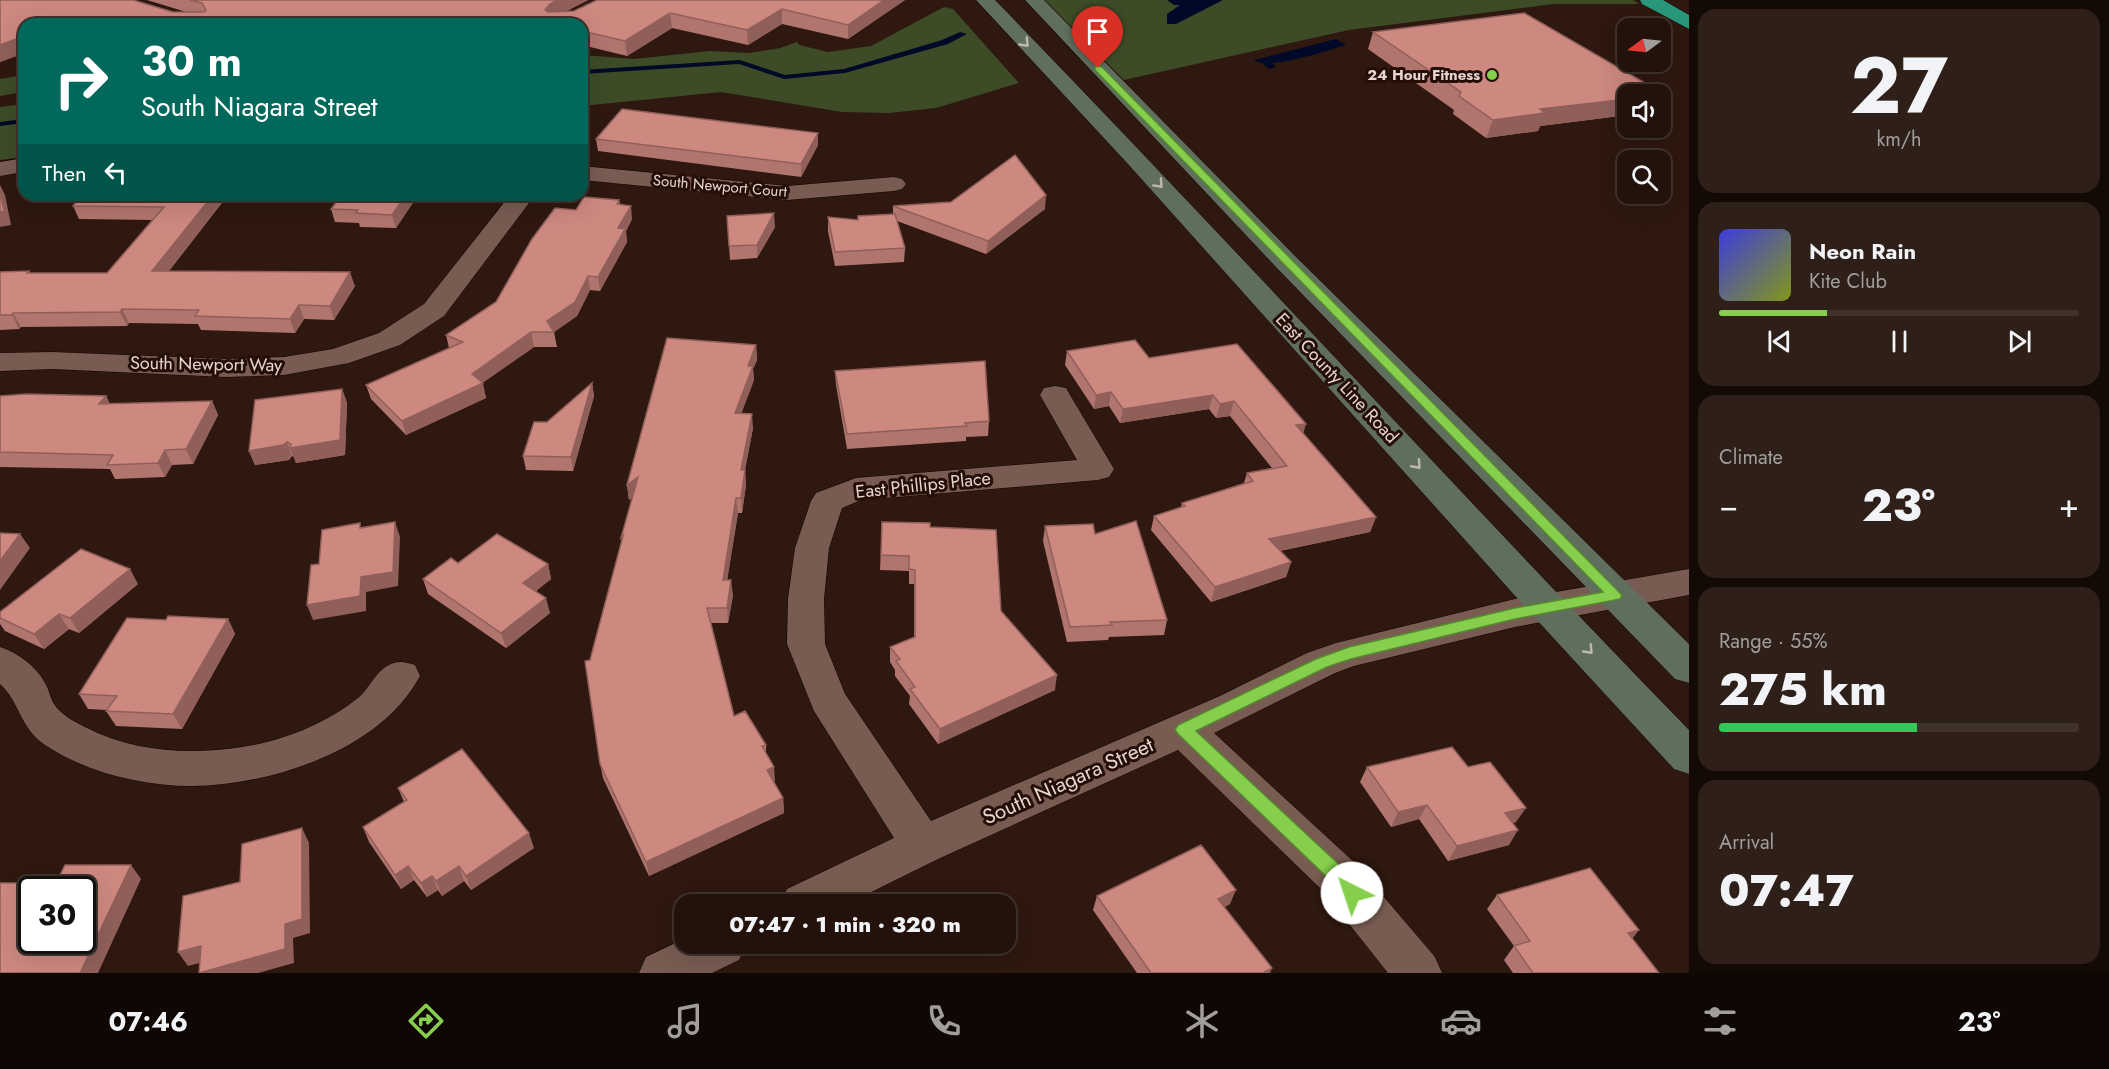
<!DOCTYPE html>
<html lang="en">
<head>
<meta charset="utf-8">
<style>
	body { margin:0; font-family:Jost,sans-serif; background:#2e2019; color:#f1f3f6; height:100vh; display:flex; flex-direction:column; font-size:22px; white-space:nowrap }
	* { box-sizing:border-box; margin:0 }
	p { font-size:20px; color:#a29e9d }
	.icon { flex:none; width:33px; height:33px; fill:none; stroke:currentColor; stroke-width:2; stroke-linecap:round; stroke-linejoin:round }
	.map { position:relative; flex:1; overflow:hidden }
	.drawer { display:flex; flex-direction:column; gap:9px; padding:9px; background:#130a06; width:420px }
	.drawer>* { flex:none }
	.top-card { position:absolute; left:18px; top:18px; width:570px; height:183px; border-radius:18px; box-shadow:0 6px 24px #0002,0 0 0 2px #3f322c; background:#00695c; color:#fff; overflow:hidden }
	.needle { width:39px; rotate:255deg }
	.fabs { position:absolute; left:1617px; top:18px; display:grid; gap:12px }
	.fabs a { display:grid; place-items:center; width:54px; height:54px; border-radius:12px; background:#22120b; box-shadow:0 6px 24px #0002,0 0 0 2px #3f322c; font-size:30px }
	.speed { position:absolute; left:18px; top:876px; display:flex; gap:12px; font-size:30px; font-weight:700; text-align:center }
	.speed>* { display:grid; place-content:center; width:78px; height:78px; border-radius:50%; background:#22120b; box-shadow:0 6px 24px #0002,0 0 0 2px #3f322c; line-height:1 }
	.speed .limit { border:3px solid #111; border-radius:9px; background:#fff; color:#111 }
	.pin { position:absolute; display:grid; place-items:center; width:51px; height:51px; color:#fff; margin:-62px -26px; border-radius:50% 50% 50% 0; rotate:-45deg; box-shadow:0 0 6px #0007 }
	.pin .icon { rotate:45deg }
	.me { position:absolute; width:66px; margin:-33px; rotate:319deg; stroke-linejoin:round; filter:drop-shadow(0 0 4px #0008) }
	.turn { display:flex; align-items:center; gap:21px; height:126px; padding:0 24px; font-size:27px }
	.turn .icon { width:78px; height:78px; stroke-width:2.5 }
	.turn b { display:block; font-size:42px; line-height:51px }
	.then { display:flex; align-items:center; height:57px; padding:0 24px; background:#0003; gap:12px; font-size:22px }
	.big { font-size:45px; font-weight:800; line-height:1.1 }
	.drawer .widget { flex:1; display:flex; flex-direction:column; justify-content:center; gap:9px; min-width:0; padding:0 21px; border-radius:18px; background:#2e2019 }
	.drawer .dial { align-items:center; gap:0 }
	.dial b { font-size:78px; line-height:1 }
	.song { display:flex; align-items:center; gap:18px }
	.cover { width:72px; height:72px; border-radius:9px; background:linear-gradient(135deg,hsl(240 70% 55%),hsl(70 70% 35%)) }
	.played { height:6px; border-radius:3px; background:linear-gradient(90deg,#86cf4c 30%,#3f322c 30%) }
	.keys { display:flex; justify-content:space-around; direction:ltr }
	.heat { display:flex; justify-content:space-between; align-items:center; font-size:33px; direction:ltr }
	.charge { height:9px; border-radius:4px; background:linear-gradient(90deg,#34c759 55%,#3f322c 0) }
	.trip { position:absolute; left:674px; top:894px; width:342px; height:60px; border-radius:18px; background:#22120b; box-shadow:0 6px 24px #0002,0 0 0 2px #3f322c; font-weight:800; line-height:60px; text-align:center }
	.tabs { display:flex; height:96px; justify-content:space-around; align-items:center; background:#0e0704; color:#a29e9d }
	.tabs .icon { width:42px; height:42px }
	.tabs .on { color:#86cf4c }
	.tabs b { font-size:27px; color:#f1f3f6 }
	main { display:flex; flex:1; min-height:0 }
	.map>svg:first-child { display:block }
	.green { fill:#3d4c27 }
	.water { fill:#000928 }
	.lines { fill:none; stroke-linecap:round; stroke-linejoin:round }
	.stream { fill:#000928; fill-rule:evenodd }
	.street-casing { stroke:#150300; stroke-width:1 }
	.secondary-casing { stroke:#150300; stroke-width:1 }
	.highway-casing { stroke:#150300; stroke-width:1 }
	.street { fill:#785c52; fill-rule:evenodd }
	.secondary { fill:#606e5e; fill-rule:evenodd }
	.highway { fill:#29977a; fill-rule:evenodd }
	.wall { fill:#b0756e }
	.shaded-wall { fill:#905f5a }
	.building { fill:#cd8880; stroke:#905f5a; stroke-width:1.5; fill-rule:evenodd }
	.oneway { stroke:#beb7ae }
	.route { fill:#86cf4c; stroke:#578731; stroke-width:1.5 }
	.poi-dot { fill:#86cf4c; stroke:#240e06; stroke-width:2 }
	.labels { text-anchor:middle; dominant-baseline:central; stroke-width:6; stroke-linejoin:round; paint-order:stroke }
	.far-poi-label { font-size:15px; font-weight:bold; fill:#e6d6d0; stroke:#240e06; text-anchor:end }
	.far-street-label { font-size:15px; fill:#e6d6d0; stroke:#240e06 }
	.street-label { font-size:18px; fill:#e6d6d0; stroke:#240e06 }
	.near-street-label { font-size:21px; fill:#e6d6d0; stroke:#240e06 }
</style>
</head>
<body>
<main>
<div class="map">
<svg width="1689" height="973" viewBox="0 0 1689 973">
	<rect width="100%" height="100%" fill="#2e180f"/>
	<path class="green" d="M1045,0H1633L1639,4H1554L1349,30L1124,80Z
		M944,7L953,9L1019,83L936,108L889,113L842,112L721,92L582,106V55L634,59L710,51L749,53L780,48L797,42L799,45L828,52L871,46Z
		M24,75V92L0,96V79Z
		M24,104V157L0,160V107Z"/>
	<path class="water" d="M1167,0H1223L1176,24H1167V14L1180,5H1174Z
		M1336,39L1346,45C1328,50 1268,71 1254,60Z"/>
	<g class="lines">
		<path class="stream" d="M960,32L967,34L948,44L845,73L784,79L739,64L582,74V70L740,60L785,75L844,69L942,40Z
			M1263,60H1269L1276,67L1269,69L1263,64Z
			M24,119V123L0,126V122Z"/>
		<defs>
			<path id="street" d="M24,158V172L0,176V162Z
				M582,166L787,186L894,177L902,179L906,184L902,189L894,191L787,200L582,180Z
				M510,195H535L444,316L400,345L349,363L284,375L226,377L52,369L0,371V353L52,352L226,359L284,357L333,349L379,333L424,304Z
				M1055,386L1066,388L1070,395L1114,469L1109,477L1098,480L861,500L842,508L829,548L824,599L825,644L845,694L931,821L1220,696L1307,653L1336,643L1515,599L1689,569V595L1515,627L1354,666L1335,673L1214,733L1355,863L1435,957L1442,973H1388L1323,891L1178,750L938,859L847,904H781L787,889L894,838L814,711L787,644L788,599L795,548L811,501L816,493L856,478L1077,460L1040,395L1044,388Z
				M0,647C18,653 36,666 45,683C49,689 50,698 54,704C61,715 75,722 87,728C134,752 190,755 242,747C283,741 325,724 358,698C369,689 376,671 389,665C398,660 405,662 415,665L420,676C381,750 272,785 192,786C143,786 87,773 45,745C19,727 20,702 0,684Z
				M684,939V944H746L739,960L712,973H639L646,957Z"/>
			<path id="secondary" d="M976,0H995C1229,241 1455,489 1689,730V774L1674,769L1535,618L1128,164Z
				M1025,0H1044L1293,254L1689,644V683L1675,679L1275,266Z"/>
			<path id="highway" d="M1640,0H1663L1689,15V29L1642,4Z"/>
		</defs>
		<use href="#street" class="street-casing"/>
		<use href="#secondary" class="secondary-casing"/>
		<use href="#highway" class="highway-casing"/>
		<use href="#street" class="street"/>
		<use href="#secondary" class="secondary"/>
		<use href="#highway" class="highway"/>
	</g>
	<path class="wall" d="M0,0L173,12H186L147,0H588L565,12L905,0L848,39L782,24L748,45L672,28L627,56L582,45V24H24V53L0,62Z
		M1373,32L1628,94V115L1540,126L1538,131L1486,138L1453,114L1454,110L1368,49Z
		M818,133V145L801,177L598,151L596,139Z
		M228,195L169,271L355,286L334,320L304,319L295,333L201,330L198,324L129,323L127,326L21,327L19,329L0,330V272L29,271L30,273H107L152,220L79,219L73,206Z
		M342,195H416V198L396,228L360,227L359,223L335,222L331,209Z
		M619,200L620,204L632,219L626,231L627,242L600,291L590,290L577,316L554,332L557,347H534L482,383L486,398L406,435L371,399L366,385L449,348L446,335L496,302L576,210Z
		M893,206L1045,209L986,254L897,221L905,248L904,262L835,266L828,231V217L858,220L893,214Z
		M727,216L775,227L757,258L730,260Z
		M756,345L757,360L753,369L754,380L741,413L753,428L745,470L746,485L742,513H738L727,580L733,595L728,623H710L734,716L766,745V753L775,781L773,782L783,798L784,813L649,876L603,778L600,764L590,660L622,541L632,497L629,500L627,485Z
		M1067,351L1149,358L1303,433L1376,517L1370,532L1280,551L1291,562L1286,577L1211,602L1151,530L1154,516L1181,507L1182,503L1244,483L1247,473L1272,468L1230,416L1216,418L1209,409L1120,423L1109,406L1094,409L1065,365Z
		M835,371L989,421L988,436L966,437V441L847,449L836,385Z
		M592,383L594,396L573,471L526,470L523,456L547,422Z
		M342,389L347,403L345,455L296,463L294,457L292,456L289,460L255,465L249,451Z
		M0,396H106L110,404L212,401L218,415L193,464L172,465L165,477L115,479L110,469L0,467Z
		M882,522L930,527L1001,611L1055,690L938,744L909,704L910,696L895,676V670L890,662V647L914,637V584H909V571L880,570Z
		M1045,526L1095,534L1167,620L1164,635L1109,637L1108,640L1067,642L1043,541Z
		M458,563L548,564L551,579L536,591L550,613L506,648L428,594L423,579Z
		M138,584L79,633L69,629L44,649L5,631L0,624V612Z
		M228,619L235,634L182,729L116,726L106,711L107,710L88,709L79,694L166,620Z
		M1367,767H1468L1516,822L1513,823L1509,845L1448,861L1419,819L1391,827L1360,782Z
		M398,788L534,848L471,890L464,881L442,896L438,890L427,897L414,880L401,889L369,842L363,827L404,802Z
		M1497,895L1639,930L1632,938L1659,973H1513L1504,960L1514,946L1487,909Z
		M1097,896L1230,904L1224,907L1270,973H1137L1093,910Z"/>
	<path class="shaded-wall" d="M557,0H588L552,18L545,10L550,4Z
		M884,0H905L848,39V25Z
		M782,9V24L748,45L747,30Z
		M670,13L672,28L627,56L625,41Z
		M24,36V53L0,62V45Z
		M1628,99V115L1540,126L1538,131L1486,138L1493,120L1540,109Z
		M818,133V145L801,177V164Z
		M0,185L5,195L11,225L0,227Z
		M213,195H228L158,285L152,271Z
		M406,195H416V198L396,228L392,215Z
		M1046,195L1045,209L986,254L988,241Z
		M631,206L632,219L626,231L627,242L600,291L598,277L618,228Z
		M774,213L775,227L757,258V245Z
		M350,272L355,286L334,320L330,306Z
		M588,276L590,290L577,316L554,332L547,321Z
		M299,305L304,319L295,333L290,319Z
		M122,309L129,323L127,326L120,312Z
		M13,313L21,327L19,329L12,315Z
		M531,332L534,347L481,384L483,383L486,398L406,435L402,421L472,374Z
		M756,345L757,360L753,369L754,380L736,428L735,413L748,366Z
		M592,383L594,396L573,471L571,457Z
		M342,389L347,403L345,455L296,463L290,448Z
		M1111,392L1109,406L1094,409L1096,395Z
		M1213,395L1209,409L1120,423L1123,409Z
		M106,396L113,410L99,404Z
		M212,401L218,415L193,464L186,449Z
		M1234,401L1230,416L1216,418L1220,404Z
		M752,414L753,428L742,485L741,470Z
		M1306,424L1302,438L1296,425Z
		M287,442L292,456L289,460L255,465L249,451Z
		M165,450L172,465L165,477L158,463Z
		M745,470L746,485L742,513L741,498Z
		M638,477L640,492L629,500L627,485Z
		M736,498L738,513L725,594L723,580Z
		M1376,517L1370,532L1264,554L1269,539Z
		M395,522L400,537L398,586L366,592V611L313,620L307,605L361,577Z
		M20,534L30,548L0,590V561Z
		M1291,562L1286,577L1211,602L1215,587Z
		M548,564L551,579L527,598L523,583Z
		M130,569L138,584L79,633L70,618Z
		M731,580L733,595L728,623L727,608Z
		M546,598L550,613L506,648L501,633Z
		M59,614L69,629L44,649L34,634Z
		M228,619L235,634L182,729L173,714Z
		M1057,675L1055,690L938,744L940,729Z
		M774,767L775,781L768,785L767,770Z
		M783,798L784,813L649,876L646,862Z
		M1427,805L1419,819L1391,827L1398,812Z
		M1526,808L1516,822L1496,827L1505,813Z
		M302,828L309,843L310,933L293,938L294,963L258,973H200L285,924Z
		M1518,830L1509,845L1448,861L1457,846Z
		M529,833L534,848L471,890L466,876Z
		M131,865L141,879L98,973H80Z
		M408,866L414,880L401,889L395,875Z
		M459,866L464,881L442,896L436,881Z
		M432,876L438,890L427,897L421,883Z
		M1236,890L1230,904L1213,913L1218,899Z
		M1639,930L1628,944V933Z
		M201,946L211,960L188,966L178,952Z
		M1272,968L1270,973H1263Z"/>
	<path class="building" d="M0,0H133L173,12H204L206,10L202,3L190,0H557L550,4L545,10L548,12L574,11L597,0H884L848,25L782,9L747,30L670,13L625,41L582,31V24H24V36L0,45Z
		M1524,13L1664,94H1628V99L1540,109L1545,113L1493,120L1459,96L1461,92L1373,32Z
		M622,109L818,133L801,164L596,139Z
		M1015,155L1046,195L988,241L893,206L951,202Z
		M0,190L4,211L0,212Z
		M81,195H213L152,271L350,272L330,306L299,305L290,319L195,316L199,310L122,309L120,312L13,313L12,315H0V272L29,271L27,273H107L164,207L73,206Z
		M342,195H406L392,215L356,213L358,210L331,209Z
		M584,197L619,200L617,204L631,206L618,228L625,229L598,277L588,276L575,302L547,321L554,332H531L472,374L483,383L402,421L366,385L463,342L446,335L496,302L532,239L555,208L576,210Z
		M774,213L757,245L729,246L727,216Z
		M895,214L905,248L835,252L828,217L858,220V216Z
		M667,338L756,345L748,366H753L735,413L752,414L741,470H745L741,498H736L723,580H731L727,608H707L734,716L745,711L766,745L762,746L774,767L767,770L783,798L646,862L600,764L585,661L590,660L623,536L621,538L638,477L627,485Z
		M1135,340L1149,358L1237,344L1306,424L1296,425L1376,517L1269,539L1291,562L1215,587L1154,516L1185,506L1182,503L1253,481L1247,473L1287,466L1234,401L1220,404L1213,395L1123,409L1111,392L1096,395L1067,351Z
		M985,361L989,421L965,423L967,426L847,434L835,371Z
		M592,383L571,457L523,456L534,422H547Z
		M342,389L340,440L290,448L291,444L287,442L283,445L249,451L255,400Z
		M27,394L106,396L99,404L212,401L186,449L165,450L158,463L107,465L113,455L0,452V396Z
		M1136,521L1167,620L1110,622L1112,625L1070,627L1045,526L1093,524L1095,534Z
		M395,522L393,572L361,577L360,596L307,605L311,565L319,564L322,530L360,523V528Z
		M882,522L930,523V527L996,530L1001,611L1057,675L940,729L910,689L915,687L896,661L900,659L890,647L915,637V570L909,569V556L881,555Z
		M0,533L20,534L0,561Z
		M497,534L548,564L523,583L546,598L501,633L423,579L451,558L458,563Z
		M81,549L130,569L70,618L59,614L34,634L0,618V612Z
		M168,616L228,619L173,714L106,711L117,696L79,694L127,618L166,620Z
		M1452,747L1468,767L1490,762L1526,808L1505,813L1518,830L1457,846L1427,805L1398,812L1367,767Z
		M462,749L529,833L466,876L459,866L436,881L432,876L421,883L408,866L395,875L363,827L407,800L398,788Z
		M302,828V919L285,924V949L199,973L201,946L178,952L183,896L240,882L242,844Z
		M1201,845L1236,890L1218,899L1272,968L1263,973H1151L1097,896Z
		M65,865H131L80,973H0V883H56ZM32,890H82V940H32Z
		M1590,868L1639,930L1628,933L1659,973H1533L1514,946L1530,941L1497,895Z"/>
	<defs><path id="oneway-chevron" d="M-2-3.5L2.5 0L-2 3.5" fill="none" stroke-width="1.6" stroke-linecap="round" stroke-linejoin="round" transform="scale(1.5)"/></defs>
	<g class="oneway">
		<use href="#oneway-chevron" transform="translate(1025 43) rotate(46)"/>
		<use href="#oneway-chevron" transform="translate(1159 184) rotate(47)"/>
		<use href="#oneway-chevron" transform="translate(1417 465) rotate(48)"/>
		<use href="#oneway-chevron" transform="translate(1589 650) rotate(46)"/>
	</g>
	<path class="route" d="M1095,66H1101L1622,595L1620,599L1615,600L1515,619L1351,659L1327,667L1196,731L1346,871L1362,893L1359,899L1352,901L1346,899L1333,883L1178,734L1175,730L1178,725L1316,659L1349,647L1515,608L1603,592L1095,70Z"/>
	<circle class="poi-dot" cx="1492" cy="75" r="6"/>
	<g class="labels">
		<g class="far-poi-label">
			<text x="1480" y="75">24 Hour Fitness</text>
		</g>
		<g class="far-street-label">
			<text transform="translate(720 186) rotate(5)">South Newport Court</text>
		</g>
		<g class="street-label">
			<text transform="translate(206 364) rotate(1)">South Newport Way</text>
			<text transform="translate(1337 378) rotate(47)">East County Line Road</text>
			<text transform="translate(923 485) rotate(-6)">East Phillips Place</text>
		</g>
		<g class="near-street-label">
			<text transform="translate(1068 781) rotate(-24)">South Niagara Street</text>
		</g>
	</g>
</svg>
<div class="fabs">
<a><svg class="needle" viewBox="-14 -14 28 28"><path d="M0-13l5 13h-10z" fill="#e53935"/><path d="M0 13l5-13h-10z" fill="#a29e9d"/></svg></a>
<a><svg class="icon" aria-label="sound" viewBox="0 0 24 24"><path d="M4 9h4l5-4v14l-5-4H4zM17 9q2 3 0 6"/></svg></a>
<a><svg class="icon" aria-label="search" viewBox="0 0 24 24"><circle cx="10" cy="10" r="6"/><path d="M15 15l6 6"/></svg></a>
</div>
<div class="speed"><div class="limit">30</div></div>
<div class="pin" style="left:1098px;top:68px;background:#d93025"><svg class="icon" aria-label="arrive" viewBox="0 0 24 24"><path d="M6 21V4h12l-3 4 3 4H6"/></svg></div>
<svg class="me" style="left:1352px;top:893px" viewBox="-20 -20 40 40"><circle r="19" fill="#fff"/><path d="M0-13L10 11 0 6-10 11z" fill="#86cf4c"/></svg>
<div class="trip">07:47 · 1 min · 320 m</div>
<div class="top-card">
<div class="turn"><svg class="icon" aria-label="right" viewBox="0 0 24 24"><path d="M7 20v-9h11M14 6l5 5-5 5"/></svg><div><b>30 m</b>South Niagara Street</div></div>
<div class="then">Then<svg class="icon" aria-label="left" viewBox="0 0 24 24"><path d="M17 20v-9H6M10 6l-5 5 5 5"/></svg></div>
</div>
</div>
<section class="drawer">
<div class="widget dial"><b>27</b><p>km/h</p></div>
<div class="widget">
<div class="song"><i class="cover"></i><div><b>Neon Rain</b><p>Kite Club</p></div></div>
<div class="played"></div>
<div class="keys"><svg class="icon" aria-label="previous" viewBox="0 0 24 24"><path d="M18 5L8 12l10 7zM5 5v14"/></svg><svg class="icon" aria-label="pause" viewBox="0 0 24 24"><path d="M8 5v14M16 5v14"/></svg><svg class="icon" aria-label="next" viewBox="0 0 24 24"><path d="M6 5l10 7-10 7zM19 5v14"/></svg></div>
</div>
<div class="widget"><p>Climate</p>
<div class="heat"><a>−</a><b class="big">23°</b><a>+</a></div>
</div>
<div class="widget"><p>Range · 55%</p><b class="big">275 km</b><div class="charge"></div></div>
<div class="widget"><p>Arrival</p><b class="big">07:47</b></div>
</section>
</main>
<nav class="tabs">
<b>07:46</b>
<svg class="icon on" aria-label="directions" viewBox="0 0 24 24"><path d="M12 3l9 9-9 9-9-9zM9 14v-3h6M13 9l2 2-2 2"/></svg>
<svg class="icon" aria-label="music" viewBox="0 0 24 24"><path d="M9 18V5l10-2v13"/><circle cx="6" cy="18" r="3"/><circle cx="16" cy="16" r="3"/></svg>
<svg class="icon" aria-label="phone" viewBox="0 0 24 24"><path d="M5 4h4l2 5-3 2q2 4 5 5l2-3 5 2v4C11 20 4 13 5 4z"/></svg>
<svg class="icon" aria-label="climate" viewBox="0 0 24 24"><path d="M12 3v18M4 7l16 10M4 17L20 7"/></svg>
<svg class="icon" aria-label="car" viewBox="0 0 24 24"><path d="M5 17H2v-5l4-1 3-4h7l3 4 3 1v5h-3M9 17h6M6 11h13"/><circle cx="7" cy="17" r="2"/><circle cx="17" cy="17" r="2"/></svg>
<svg class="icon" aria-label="filters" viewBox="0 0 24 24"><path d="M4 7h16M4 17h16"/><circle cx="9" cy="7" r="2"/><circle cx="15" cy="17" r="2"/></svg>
<b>23°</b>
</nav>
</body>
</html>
